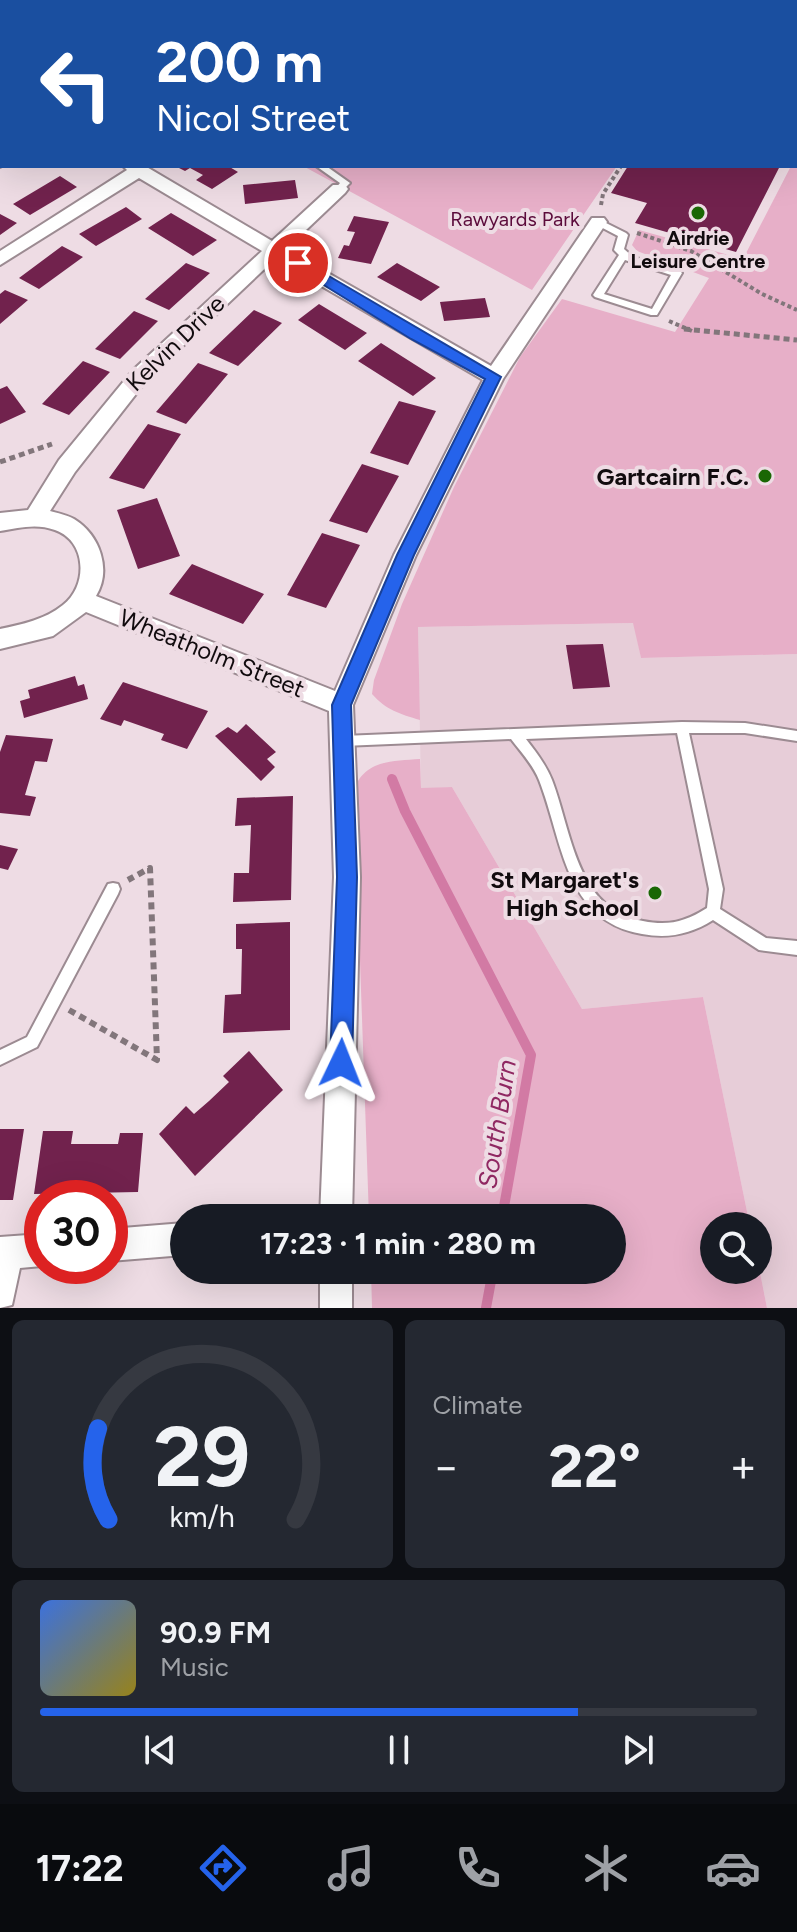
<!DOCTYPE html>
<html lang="en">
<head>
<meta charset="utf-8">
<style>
	body { margin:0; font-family:Figtree,sans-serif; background:#242831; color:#f1f3f6; height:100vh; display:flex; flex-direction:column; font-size:30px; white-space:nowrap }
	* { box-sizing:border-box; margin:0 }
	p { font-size:26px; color:#9ea1a6 }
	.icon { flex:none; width:44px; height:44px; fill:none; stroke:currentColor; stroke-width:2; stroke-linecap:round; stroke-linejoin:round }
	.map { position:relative; height:1308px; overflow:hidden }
	.panel { display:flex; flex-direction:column; gap:12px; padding:12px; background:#0d0f14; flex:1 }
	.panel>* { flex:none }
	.banner { position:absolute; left:0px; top:0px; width:798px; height:168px; box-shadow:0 8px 32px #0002; background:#1a4fa0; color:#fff; overflow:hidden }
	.controls { position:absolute; left:700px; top:1212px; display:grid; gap:16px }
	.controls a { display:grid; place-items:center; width:72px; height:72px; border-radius:50%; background:#171b24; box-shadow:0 8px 32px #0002; font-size:40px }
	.speed { position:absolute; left:24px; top:1180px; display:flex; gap:16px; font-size:40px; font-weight:700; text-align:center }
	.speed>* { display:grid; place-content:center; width:104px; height:104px; border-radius:50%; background:#171b24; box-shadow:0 8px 32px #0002; line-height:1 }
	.speed .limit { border:12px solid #d22; background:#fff; color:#111 }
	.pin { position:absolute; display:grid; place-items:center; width:68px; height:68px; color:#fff; margin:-34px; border:4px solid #fff; border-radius:50%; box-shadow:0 2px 8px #0007 }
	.me { position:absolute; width:88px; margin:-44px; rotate:2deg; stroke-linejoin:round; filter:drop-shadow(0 0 6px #0008) }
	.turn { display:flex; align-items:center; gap:28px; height:168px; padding:0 24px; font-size:36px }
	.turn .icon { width:104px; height:104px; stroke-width:2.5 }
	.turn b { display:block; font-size:56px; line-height:68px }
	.big { font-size:60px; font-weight:700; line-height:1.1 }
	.panel .tile { flex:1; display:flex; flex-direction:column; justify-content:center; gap:12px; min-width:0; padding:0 28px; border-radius:12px; background:#242831 }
	.panel .dial { align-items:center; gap:0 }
	.dial svg { height:208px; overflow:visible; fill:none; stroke:#363941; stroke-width:7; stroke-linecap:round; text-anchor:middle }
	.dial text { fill:#f1f3f6; stroke:none }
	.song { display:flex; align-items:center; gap:24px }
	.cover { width:96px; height:96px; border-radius:12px; background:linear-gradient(135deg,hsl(220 70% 55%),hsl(50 70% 35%)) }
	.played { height:8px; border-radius:4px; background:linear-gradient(90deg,#2563eb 75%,#363941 75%) }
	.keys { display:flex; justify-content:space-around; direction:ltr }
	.heat { display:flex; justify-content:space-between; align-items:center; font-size:44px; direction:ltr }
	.panel .tiles { flex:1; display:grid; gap:12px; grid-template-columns:1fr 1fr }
	.tile:last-child { grid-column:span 2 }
	.trip { position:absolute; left:170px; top:1204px; width:456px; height:80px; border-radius:40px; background:#171b24; box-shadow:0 8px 32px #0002; font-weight:700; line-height:80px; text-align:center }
	.menu { display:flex; height:128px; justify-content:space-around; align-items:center; background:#090b0e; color:#9ea1a6 }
	.menu .icon { width:56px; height:56px }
	.menu .current { color:#2563eb }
	.menu b { font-size:36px; color:#f1f3f6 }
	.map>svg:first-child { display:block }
	.built { fill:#e7cdd8 }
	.green { fill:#e7afc8 }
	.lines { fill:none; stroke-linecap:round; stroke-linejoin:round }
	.stream { stroke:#d27aa4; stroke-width:10 }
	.building { fill:#71224d }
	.lane-casing { stroke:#9c8b92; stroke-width:4 }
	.street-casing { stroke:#9c8b92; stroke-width:4 }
	.path-far2 { stroke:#82767b; stroke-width:4; stroke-dasharray:4 3; stroke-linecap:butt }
	.path-far1 { stroke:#82767b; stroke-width:5; stroke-dasharray:6 4; stroke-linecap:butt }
	.path { stroke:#82767b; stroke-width:6; stroke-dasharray:7 5; stroke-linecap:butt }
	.lane { fill:#fff; fill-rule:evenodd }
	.street { fill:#fff; fill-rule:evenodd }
	.route { fill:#2563eb; stroke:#184099; stroke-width:2 }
	.poi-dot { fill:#1a6704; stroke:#eedce4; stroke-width:3 }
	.labels { text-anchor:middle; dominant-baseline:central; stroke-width:8; stroke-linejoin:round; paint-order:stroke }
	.far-park-label { font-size:20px; fill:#5b0b3b; stroke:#eedce4 }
	.far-poi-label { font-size:20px; font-weight:bold; fill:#110b0e; stroke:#eedce4 }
	.street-label { font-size:24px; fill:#110b0e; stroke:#eedce4 }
	.poi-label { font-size:24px; font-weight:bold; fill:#110b0e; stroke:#eedce4; text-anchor:end }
	.water-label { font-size:26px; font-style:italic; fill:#902862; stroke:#eedce4 }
</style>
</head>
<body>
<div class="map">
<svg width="797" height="1308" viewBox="0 0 797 1308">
	<rect width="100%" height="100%" fill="#eedce4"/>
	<path class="built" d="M634,623L641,658L797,654V1308H767L758,1262V1226H750L703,997L582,1009L452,787L421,789L418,627Z"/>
	<path class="green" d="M114,0H797V11L796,2H111Z
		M797,154V654L641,658L633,623L418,627L420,720C400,714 386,710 372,694L374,680L402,604L454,487L520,357L562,299L675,332L709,278L637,251L632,245L639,230L743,259L791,166H796Z
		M303,166H617L532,290Z
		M420,759L421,788L452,787L582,1009L703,997L750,1226H714V1270H758V1262L767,1308H372L371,1270H612V1218H369L354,790C364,760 393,761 420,759Z"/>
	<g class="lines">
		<path class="stream" d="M392,779L405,811L531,1055L502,1218
			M486,1308L493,1270"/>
	</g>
	<path class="building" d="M175,166H228L238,172L212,189L196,180L203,175L190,168L185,171Z
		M628,166H780L736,252L635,223L647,203L611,193Z
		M60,176L77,187L30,215L13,204Z
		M295,180L298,198L245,204L243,185Z
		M126,207L142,219L96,246L79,234Z
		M171,213L217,240L193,256L148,228Z
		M0,214L17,223L0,235Z
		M354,216L389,222L371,264L338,258L344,245L349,246L355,232L347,231Z
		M62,246L83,257L39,289L19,278Z
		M186,263L210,273L169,310L145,299Z
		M397,263L440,287L421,301L377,277Z
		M5,290L28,300L0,324V294Z
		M485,298L490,317L444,321L440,302Z
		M319,304L367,333L345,350L298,320Z
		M254,310L282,323L238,366L209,353Z
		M134,311L158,321L120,359L95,349Z
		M381,343L436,378L413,396L358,361Z
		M83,361L110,372L69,415L42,404Z
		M198,363L228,374L186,424L156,412Z
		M7,386L26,412L0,424V389Z
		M399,401L436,411L408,465L370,453Z
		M148,424L181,434L144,489L109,478Z
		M362,464L399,476L367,533L329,521Z
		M157,498L180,556L138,569L117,510Z
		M322,533L360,545L326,608L287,595Z
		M192,564L264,594L243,624L169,594Z
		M603,644L610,687L573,689L566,645Z
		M75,676L78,686L84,684L88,699L24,718L20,701L30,698L28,690Z
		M123,682L208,711L187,749L161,740L164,734L124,720L121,726L100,719Z
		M246,724L276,752L267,759L275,767L261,781L215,736L228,727L237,733Z
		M6,735L53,739L47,762L35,761L25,795L36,797L30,816L0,813V752Z
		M293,796L291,900L233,902L234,873H249L251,825L235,826L237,798Z
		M0,845L18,849L8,870L0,868Z
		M290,922V1030L223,1033L225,995L241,994L242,949H236V924Z
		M249,1051L283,1090L195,1176L159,1134L186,1106L194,1114L209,1101L229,1082L223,1076Z
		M0,1129H24L13,1200H0Z
		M43,1131H73L71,1144H118L120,1133H143L138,1192L34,1194Z"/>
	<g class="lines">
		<defs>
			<path id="lane" d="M2,151V166L0,167V152Z
				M316,166H326L350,183L342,191H336L335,189L340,183Z
				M598,219L626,233L628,235L624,249L633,257L680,271L682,273L657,315H651L595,297L593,295L619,255L614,250L618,236L595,224L593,222ZM625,260L671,275L652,309L604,294Z
				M682,722L745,723L797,731V741L745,733H689L723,889L720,909L766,938L797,941V955L759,950L713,920C691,934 669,939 642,934C564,921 563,841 539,780C533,765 521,752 511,739L343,746L339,745L337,741L339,737L343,736ZM677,733L709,889L707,908C685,922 668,926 643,921C576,910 572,832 552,780C546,765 536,752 526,739Z
				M113,883L118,884L120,889L118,894L37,1047L0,1065V1050L27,1037L108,884Z"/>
			<path id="street" d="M0,74L2,75V86L0,85Z
				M0,104H2L0,115Z
				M123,166H145L272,241L333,185H345L348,189L345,193L286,249L491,366L592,218H604L607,222L503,379L416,555L353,705L360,877L352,1218H320L334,877L329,711L86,612L53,636L0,649V629C23,624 44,620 63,605C88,586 87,541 55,530C36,523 19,528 0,531V513L28,510L59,460L133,370L262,251L139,178L0,265V251L127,170ZM275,259L483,380L394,555L335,691L96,596C112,570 100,535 74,519C67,515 57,513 50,511L75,472L147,380Z
				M184,1223V1255L110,1261V1229Z
				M42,1234V1266L20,1268L12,1305L0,1308V1237Z
				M320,1270H352V1308H320Z"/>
		</defs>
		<use href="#lane" class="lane-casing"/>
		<use href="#street" class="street-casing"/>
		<path class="path-far2" d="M197,2L200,0
			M601,205L603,194L621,166
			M637,233L691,251L762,294L797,310
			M669,321L692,331"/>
		<path class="path-far1" d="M684,329L797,340
			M0,462L52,444"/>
		<path class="path" d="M69,1010L157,1060L150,868L128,880"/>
		<use href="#lane" class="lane"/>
		<use href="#street" class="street"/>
	</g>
	<path class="route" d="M298,258L501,377L414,555L351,705L357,877L352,1063L349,1071L341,1074L333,1071L330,1063L337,877L332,705L397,555L485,379L411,339L293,266V260Z"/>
	<g class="poi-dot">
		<circle cx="698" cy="213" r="8"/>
		<circle cx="765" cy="476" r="8"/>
		<circle cx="655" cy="893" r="8"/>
	</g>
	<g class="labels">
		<g class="far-park-label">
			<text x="515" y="219">Rawyards Park</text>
		</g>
		<g class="far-poi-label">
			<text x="698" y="238">Airdrie<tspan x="698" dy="23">Leisure Centre</tspan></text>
		</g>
		<g class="street-label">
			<text transform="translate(175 343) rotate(-44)">Kelvin Drive</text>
			<text transform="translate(212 653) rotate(22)">Wheatholm Street</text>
		</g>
		<g class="poi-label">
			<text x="749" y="476">Gartcairn F.C.</text>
			<text x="639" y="879">St Margaret's<tspan x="639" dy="28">High School</tspan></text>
		</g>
		<g class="water-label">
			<text transform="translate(497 1124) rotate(-81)">South Burn</text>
		</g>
	</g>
</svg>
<div class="controls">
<a><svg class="icon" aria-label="search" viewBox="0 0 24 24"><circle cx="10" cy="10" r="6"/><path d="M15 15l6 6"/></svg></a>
</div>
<div class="speed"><div class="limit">30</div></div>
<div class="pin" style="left:298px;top:263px;background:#d93025"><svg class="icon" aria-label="arrive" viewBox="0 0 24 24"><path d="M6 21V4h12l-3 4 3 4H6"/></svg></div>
<svg class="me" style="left:341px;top:1063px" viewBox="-20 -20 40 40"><path d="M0-17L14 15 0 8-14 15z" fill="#2563eb" stroke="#fff" stroke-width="4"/></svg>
<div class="trip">17:23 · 1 min · 280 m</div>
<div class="banner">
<div class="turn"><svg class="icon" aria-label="left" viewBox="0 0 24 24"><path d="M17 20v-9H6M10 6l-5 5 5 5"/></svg><div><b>200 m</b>Nicol Street</div></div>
</div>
</div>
<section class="panel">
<div class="tiles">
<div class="tile dial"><svg viewBox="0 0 100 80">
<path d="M14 69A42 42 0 1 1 86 69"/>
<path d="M14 69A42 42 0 0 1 10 34" stroke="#2563eb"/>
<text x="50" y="56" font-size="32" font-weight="700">29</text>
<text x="50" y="72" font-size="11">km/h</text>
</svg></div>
<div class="tile"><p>Climate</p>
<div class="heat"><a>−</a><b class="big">22°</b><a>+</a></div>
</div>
<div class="tile">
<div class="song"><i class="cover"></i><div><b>90.9 FM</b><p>Music</p></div></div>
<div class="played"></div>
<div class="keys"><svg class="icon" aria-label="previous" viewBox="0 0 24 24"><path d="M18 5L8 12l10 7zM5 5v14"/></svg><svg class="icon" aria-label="pause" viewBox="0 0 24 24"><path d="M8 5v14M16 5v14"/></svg><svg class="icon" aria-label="next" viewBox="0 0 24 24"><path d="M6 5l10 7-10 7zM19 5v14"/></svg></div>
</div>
</div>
</section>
<nav class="menu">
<b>17:22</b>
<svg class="icon current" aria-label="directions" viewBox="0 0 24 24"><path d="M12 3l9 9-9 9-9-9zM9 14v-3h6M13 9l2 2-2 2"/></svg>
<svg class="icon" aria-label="music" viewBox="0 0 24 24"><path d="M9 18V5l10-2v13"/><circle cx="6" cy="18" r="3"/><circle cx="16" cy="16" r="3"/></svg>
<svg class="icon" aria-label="phone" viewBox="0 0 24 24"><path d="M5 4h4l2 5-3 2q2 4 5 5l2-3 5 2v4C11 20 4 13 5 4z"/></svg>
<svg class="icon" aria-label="climate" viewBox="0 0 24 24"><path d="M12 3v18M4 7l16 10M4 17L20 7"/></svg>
<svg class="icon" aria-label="car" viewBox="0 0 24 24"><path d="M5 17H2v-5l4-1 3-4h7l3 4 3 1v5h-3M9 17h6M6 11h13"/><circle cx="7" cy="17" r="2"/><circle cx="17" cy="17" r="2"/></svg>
</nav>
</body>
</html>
